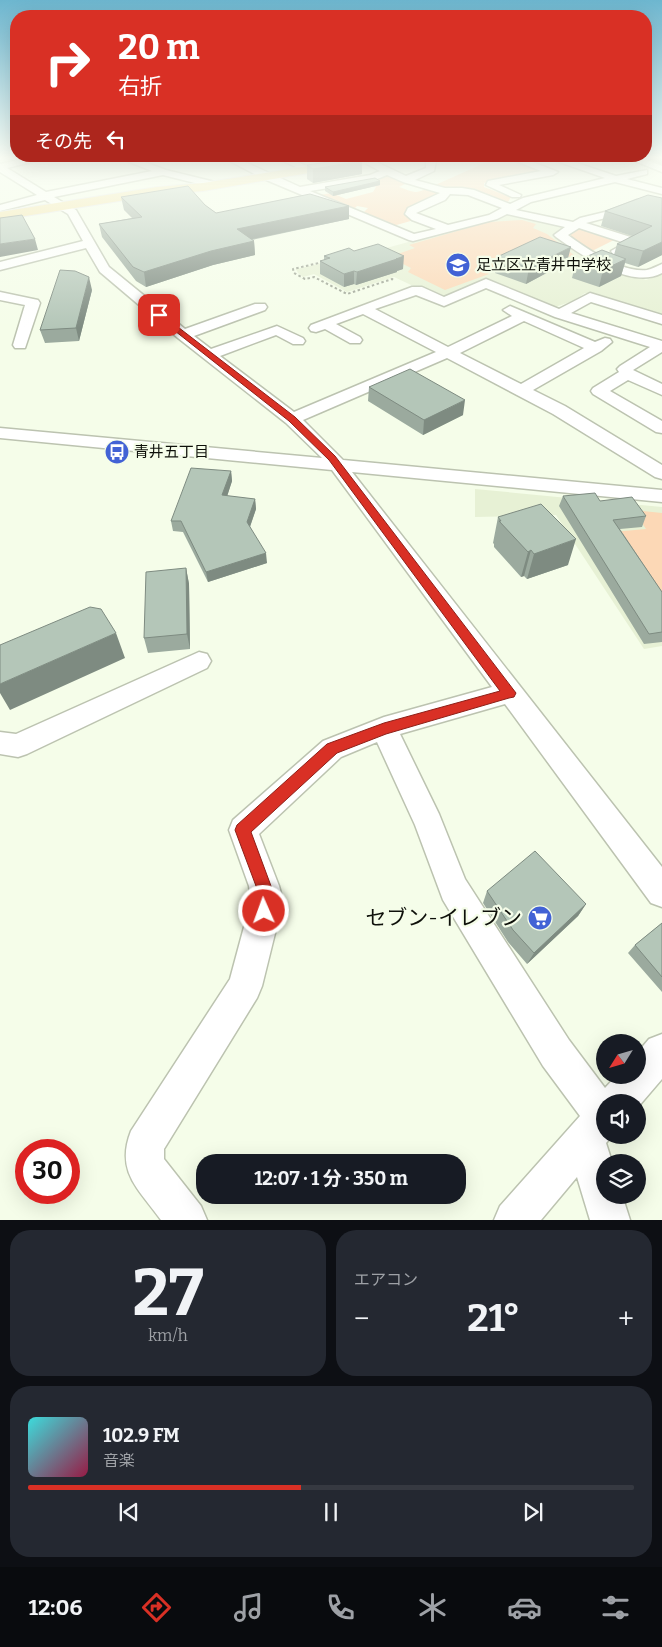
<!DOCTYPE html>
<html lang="ja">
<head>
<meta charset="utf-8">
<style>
	body { margin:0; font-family:Bitter,"Noto Sans JP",serif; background:#242831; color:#f1f3f6; height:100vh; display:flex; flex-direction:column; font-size:19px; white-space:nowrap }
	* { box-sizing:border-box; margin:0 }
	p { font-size:16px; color:#9ea1a6 }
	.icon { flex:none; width:28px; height:28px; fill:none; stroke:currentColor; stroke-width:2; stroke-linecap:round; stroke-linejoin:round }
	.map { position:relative; height:1220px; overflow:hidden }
	.side { display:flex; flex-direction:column; gap:10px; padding:10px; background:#0d0f14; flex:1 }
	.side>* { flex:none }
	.top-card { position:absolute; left:10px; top:10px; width:642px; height:152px; border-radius:20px; box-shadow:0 5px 20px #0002; background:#d93025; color:#fff; overflow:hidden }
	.needle { width:32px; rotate:233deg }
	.fabs { position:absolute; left:596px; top:1034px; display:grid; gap:10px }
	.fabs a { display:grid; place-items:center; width:50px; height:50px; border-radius:50%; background:#171b24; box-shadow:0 5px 20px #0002; font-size:25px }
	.speed { position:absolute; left:15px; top:1139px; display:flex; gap:10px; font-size:25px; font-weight:700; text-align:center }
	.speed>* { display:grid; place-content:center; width:65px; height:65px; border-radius:50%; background:#171b24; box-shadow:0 5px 20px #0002; line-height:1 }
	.speed .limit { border:8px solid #d22; background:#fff; color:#111 }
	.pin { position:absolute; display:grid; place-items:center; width:42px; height:42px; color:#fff; margin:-21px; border-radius:10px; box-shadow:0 2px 8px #0006 }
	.me { position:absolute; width:55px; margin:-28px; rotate:358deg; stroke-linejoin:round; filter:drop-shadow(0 0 4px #0008) }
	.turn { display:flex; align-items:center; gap:18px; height:105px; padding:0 25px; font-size:22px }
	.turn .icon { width:65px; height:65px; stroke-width:2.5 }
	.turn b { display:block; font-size:35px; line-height:42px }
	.then { display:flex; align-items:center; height:48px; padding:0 25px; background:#0003; gap:10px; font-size:19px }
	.big { font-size:38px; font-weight:700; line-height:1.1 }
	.side .card { flex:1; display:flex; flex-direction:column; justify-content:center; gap:8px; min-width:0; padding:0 18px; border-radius:20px; background:#242831 }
	.side .dial { align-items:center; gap:0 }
	.dial b { font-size:65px; line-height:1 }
	.song { display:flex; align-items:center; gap:15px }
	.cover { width:60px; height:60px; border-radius:8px; background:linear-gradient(135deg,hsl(180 70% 55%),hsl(340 70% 35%)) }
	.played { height:5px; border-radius:2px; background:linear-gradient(90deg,#d93025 45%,#363941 45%) }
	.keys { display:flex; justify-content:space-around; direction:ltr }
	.heat { display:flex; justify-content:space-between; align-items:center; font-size:28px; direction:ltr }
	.side .tiles { flex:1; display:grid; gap:10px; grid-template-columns:1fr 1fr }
	.card:last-child { grid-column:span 2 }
	.trip { position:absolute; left:196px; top:1154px; width:270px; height:50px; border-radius:20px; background:#171b24; box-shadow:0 5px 20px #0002; font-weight:700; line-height:50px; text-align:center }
	.tab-bar { display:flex; height:80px; justify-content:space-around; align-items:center; background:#090b0e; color:#9ea1a6 }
	.tab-bar .icon { width:35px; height:35px }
	.tab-bar .selected { color:#d93025 }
	.tab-bar b { font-size:22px; color:#f1f3f6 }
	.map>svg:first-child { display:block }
	.built { fill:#e7f1d5 }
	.green { fill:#fcd8b6 }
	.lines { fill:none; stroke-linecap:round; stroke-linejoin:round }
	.minor-casing { stroke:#bcc3b0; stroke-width:3 }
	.major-casing { stroke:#e7e7e6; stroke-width:2 }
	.path { stroke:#9da394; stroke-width:2; stroke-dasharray:2.5 2.5; stroke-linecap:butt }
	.minor { fill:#fff; fill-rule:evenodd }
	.major { fill:#f4e3a4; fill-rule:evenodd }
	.wall { fill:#9baa9e }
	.shaded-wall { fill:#7e8b81 }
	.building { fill:#b4c6b8; stroke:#7e8b81 }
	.route { fill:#d93025; stroke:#8d1f18 }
	.labels { text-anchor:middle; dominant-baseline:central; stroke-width:4.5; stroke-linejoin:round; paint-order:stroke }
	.far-poi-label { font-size:15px; fill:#0e100a; stroke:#f5fde9; text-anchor:start }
	.near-poi-label { font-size:21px; fill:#0e100a; stroke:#f5fde9; text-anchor:end }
</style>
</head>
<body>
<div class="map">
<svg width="662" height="1220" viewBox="0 0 662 1220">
	<rect width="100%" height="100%" fill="#f5fde9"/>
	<path class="built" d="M510,214L562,225L564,227L553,234L588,261L646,280L662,274V317L585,293L573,301L552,308L486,281L445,298H439L394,277L347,292L314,274L303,277L298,273L296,269L372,252Z
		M475,489L662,507V646L644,649L556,515L475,517Z"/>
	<path class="green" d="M498,157H503L541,172L484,183V187L511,197L508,202L464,189L433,186Z
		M385,175L407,183L399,187C403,188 411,192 416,192C425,191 429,184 439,194L436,198L406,210L404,213L407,217L414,220L393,226L358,211L364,212L368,208L357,206L353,210L320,195L332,193L346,199L373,192L376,187L364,181Z
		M522,220L536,224L533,228L547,234L574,255L563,259L495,267L485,271L489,274L445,290L408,272L411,268L389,257L415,248L409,245L488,222Z
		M580,228L618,238L592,251L571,237L570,233Z
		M633,510L662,513V593L613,532L646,529Z"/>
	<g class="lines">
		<defs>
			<path id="minor" d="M33,157H52L7,168L46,192L152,171L117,157H131L166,170L219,183V187L215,188L163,175L54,197L76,210L109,267L185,329L255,304H265L267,307L265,310L194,336L211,349L277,326L303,338L305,341L303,344H293L276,335L220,356L294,412L436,352L363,314L336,324L360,337L362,340L360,343H350L325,329L316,332L311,331L309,328L311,325L412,287H422L444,297L486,279L559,309L590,293L662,315V324L591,302L571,313L662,341V352L633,370L662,384V395L628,380L610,391L662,421V433L656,432L593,394L591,391L593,388L619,372L617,369L620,366L650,347L555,317L486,288L444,306L416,295L375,309L448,347L512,316L503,310L510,306L595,342L605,338L610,339L612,342L601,351L533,390L565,406L662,465V479L655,477L553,414L447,358L303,420L343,460L662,490V502L352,472L662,867V907L651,903L505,704L400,734L439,814L465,879L569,1040L605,1088L617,1075H638V1052L649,1039L662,1034V1079L638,1107V1102H605V1135H613L606,1143L612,1162H605V1195H622L630,1220H590L577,1177L541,1220H494L500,1206L580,1116L543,1066L443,900L415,825L377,742L341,757L259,834L279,886L283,901L262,986L257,998L164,1149V1159L201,1206L207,1220H161C139,1189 115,1172 131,1131L230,979L251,901L249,886L229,830L233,820L323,741L384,717L492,687L332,470L0,438V428L322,458L286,423L178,338L100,272L86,248L0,270V262L83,241L68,214L45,200L0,211V205L37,195L0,172V164ZM524,321L584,348L521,384L460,353Z
				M222,157H234L300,187L370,175L380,171L363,162L361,160L366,157L406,176L426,168V162L423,157H433L436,161L434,171L415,180L445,188H462L474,190L510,204L523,198L605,178L545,157H559L616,176L647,170V174L627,179L662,188V194L615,182L531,202L516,210L573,222L580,218L609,211L637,200L662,205V211L638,206L617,215L586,223L640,240L642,242L621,254H613L611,251L625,243L579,228L568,235C587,249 622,273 647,270C652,269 657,266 662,264V273C631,290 581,255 556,237L554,235L565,227L507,214L497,219L413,241L409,240L264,179ZM387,175L403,182L440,193L408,208L405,214L412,220L436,229L414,234L310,191L372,181ZM450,194L468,195L502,208L489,215L448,225L416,213L445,200Z
				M274,157H287L315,170L313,172H307Z
				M506,157H520L558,172L553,175L499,185L521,195L520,197H512L486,185L488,181L541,171Z
				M625,157H639L662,166V172Z
				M0,292L38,300L40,303L25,348H15L13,345L25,305L0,300Z
				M199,652L207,654L211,661L207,668L27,754L18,757L0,754V732L16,734Z"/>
			<path id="major" d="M363,157H391L386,160L203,191L157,195L0,220V212L157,187L203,183Z"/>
		</defs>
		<use href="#minor" class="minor-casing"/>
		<use href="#major" class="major-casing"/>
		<path class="path" d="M323,262L293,269L294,273L305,279L314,277L347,294L392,279L394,280"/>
		<use href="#minor" class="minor"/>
		<use href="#major" class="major"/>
	</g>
	<path class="wall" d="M318,157H356L362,161V174L313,183L307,179V165L326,162V161L321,162Z
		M645,157H662V165Z
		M380,181V185L333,196L325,191V187Z
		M121,197L205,205L216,213L349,206V219L252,240L254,241L255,255L213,265L146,287L136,281L102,237L99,224L132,218L124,210Z
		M662,198V255L638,267L625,263L621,276L599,287L572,278L576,261L614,255L617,244L632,236L601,226L605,211Z
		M354,251L403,269L397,271V272L356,285L354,284L344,287L320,274V261L324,260V256Z
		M497,257L567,262L526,284L495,273Z
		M92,290L79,341L45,343L40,330Z
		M369,387L463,415L423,435L368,401Z
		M231,471L232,481L227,496L255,499L256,509L250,527L267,563L208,582L183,532L173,531L171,521Z
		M563,496L600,501L646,516L642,527L620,529L662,592V642L644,644L559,506Z
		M498,517L568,565L527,579L524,576L521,577L494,547V544L493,543Z
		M186,568L189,584L190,649L148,653L144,638Z
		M487,891L586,904L578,916L527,964L508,942L483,903Z
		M662,923V992L628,953L635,945Z"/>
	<path class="shaded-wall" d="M320,157H336L326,159V161L321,162Z
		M362,161V174L313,183V169Z
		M380,181V185L333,196V192Z
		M349,206V219L238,242L237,229Z
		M35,239L38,250L0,257V244Z
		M254,241L255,255L213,265L146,287L144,272L211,251Z
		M662,242V255L638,267L643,251Z
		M571,247L567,262L526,284L529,268Z
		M404,256L403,269L397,271V272L356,285L357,272Z
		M626,259L621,276L599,287L603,270Z
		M354,271V284L344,287V274Z
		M89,277L92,290L79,341L76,328Z
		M465,400L463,415L423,435L424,420Z
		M231,471L232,481L224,506L222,495Z
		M255,499L256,509L248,532L247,522Z
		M576,539L568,565L527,579L534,554Z
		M531,550L524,576L521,577L528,552Z
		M266,553L267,563L208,582L206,572Z
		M186,568L189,584L190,649L187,634Z
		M116,633L125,658L10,710L0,693V684Z
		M586,904L578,916L527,964L534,953Z"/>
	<path class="building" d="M334,157H356L362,161L313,169L307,165L328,162L326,159Z
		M375,178L380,181L333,192L325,187Z
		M188,186L205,205L216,213L310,194L349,206L237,229L254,241L211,251L144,272L133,267L99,224L142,217L121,197Z
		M648,195L662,198V242L643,251L617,244L652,226L605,211Z
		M22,215L35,239L0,244V218Z
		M540,237L571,247L529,268L497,257Z
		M378,244L404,256L396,259H397L357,272L354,271L344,274L320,261L330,258L324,256L349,248L354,251Z
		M602,250L626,259L603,270L576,261Z
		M60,270L75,271L89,277L76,328L40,330Z
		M410,369L465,400L424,420L369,387Z
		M191,468L231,471L222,495L255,499L247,522L266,553L206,572L181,521H171Z
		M595,493L600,501L632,497L646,516L613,520L662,592V632L649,634L563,496Z
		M541,504L576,539L534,554L531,550L528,552L499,521H501L498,517Z
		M186,568L187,634L144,638L146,572Z
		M90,607L101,609L116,633L0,684V645Z
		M535,851L586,904L534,953L513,930L487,891Z
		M662,923V977L635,945Z"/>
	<linearGradient id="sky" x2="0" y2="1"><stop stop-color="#6db6cf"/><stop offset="0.48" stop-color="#fafef5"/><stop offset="1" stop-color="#fafef5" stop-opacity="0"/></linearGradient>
	<rect width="662" height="328" fill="url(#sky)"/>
	<path class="route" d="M156,314H161L295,417L335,456L516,693L514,697L509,698L386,734L337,753L251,832L271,886L275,901L270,917L264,919L259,917L256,911L259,901L256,886L235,830L237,825L327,744L384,723L500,691L329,460L289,421L156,316Z"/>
	<defs>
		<symbol id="school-disc" viewBox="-11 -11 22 22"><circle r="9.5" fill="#4262d5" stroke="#f5fde9"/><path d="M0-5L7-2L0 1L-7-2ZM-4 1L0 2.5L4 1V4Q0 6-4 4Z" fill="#fff"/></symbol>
		<symbol id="bus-disc" viewBox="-11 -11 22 22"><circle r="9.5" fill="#4262d5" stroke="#f5fde9"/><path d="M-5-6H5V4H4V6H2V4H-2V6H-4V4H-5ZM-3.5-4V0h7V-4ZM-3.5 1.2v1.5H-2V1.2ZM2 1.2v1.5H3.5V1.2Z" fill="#fff"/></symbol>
		<symbol id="supermarket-disc" viewBox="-11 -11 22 22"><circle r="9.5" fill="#4262d5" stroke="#f5fde9"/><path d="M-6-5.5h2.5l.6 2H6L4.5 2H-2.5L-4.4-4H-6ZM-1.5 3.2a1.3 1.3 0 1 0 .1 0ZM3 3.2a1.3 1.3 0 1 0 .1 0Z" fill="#fff"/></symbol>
	</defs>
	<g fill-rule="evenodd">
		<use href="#school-disc" x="444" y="251" width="28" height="28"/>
		<use href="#bus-disc" x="103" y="438" width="28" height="28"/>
		<use href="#supermarket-disc" x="526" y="904" width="28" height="28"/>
	</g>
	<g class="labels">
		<g class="far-poi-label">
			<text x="476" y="265">足立区立青井中学校</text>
			<text x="134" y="452">青井五丁目</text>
		</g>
		<g class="near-poi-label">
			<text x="522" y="918">セブン-イレブン</text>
		</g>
	</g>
</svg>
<div class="fabs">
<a><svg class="needle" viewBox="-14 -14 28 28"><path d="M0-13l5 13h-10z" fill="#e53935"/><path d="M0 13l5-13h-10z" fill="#9ea1a6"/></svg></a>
<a><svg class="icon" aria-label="sound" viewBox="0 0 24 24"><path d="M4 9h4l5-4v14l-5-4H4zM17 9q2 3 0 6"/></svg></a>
<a><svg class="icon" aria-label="layers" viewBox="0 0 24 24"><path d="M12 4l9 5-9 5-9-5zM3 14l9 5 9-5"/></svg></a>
</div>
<div class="speed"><div class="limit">30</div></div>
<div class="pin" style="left:159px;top:315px;background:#d93025"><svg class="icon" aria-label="arrive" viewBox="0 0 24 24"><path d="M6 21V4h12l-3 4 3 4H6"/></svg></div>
<svg class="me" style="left:264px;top:911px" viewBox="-20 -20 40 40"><circle r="17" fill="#d93025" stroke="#fff" stroke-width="3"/><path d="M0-11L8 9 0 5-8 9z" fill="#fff"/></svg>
<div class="trip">12:07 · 1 分 · 350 m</div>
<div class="top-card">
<div class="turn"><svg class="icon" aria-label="right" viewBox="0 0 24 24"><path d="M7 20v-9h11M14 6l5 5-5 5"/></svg><div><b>20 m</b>右折</div></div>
<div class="then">その先<svg class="icon" aria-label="left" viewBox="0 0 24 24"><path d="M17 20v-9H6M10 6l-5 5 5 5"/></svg></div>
</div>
</div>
<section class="side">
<div class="tiles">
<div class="card dial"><b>27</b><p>km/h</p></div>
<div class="card"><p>エアコン</p>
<div class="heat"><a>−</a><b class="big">21°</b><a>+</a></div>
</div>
<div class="card">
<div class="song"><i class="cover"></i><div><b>102.9 FM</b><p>音楽</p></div></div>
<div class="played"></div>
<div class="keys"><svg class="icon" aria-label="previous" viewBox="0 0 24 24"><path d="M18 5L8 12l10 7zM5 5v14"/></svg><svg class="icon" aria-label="pause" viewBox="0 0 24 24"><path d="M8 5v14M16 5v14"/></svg><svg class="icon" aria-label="next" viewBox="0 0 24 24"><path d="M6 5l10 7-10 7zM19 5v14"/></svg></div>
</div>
</div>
</section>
<nav class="tab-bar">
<b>12:06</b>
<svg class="icon selected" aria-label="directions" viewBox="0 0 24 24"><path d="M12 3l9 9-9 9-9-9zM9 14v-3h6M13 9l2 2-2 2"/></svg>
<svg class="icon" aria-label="music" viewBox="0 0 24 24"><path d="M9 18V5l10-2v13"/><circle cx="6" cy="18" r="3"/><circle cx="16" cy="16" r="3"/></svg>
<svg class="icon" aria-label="phone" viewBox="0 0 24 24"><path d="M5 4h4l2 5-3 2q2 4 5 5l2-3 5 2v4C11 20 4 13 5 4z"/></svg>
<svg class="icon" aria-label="climate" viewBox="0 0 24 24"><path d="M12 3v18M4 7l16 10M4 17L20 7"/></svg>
<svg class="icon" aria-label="car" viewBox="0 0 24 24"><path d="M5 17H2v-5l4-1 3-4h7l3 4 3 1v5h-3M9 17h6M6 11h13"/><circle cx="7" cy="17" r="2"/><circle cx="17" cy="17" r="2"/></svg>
<svg class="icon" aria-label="filters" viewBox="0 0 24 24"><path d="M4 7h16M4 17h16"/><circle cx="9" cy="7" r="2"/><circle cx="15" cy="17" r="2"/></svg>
</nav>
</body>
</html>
